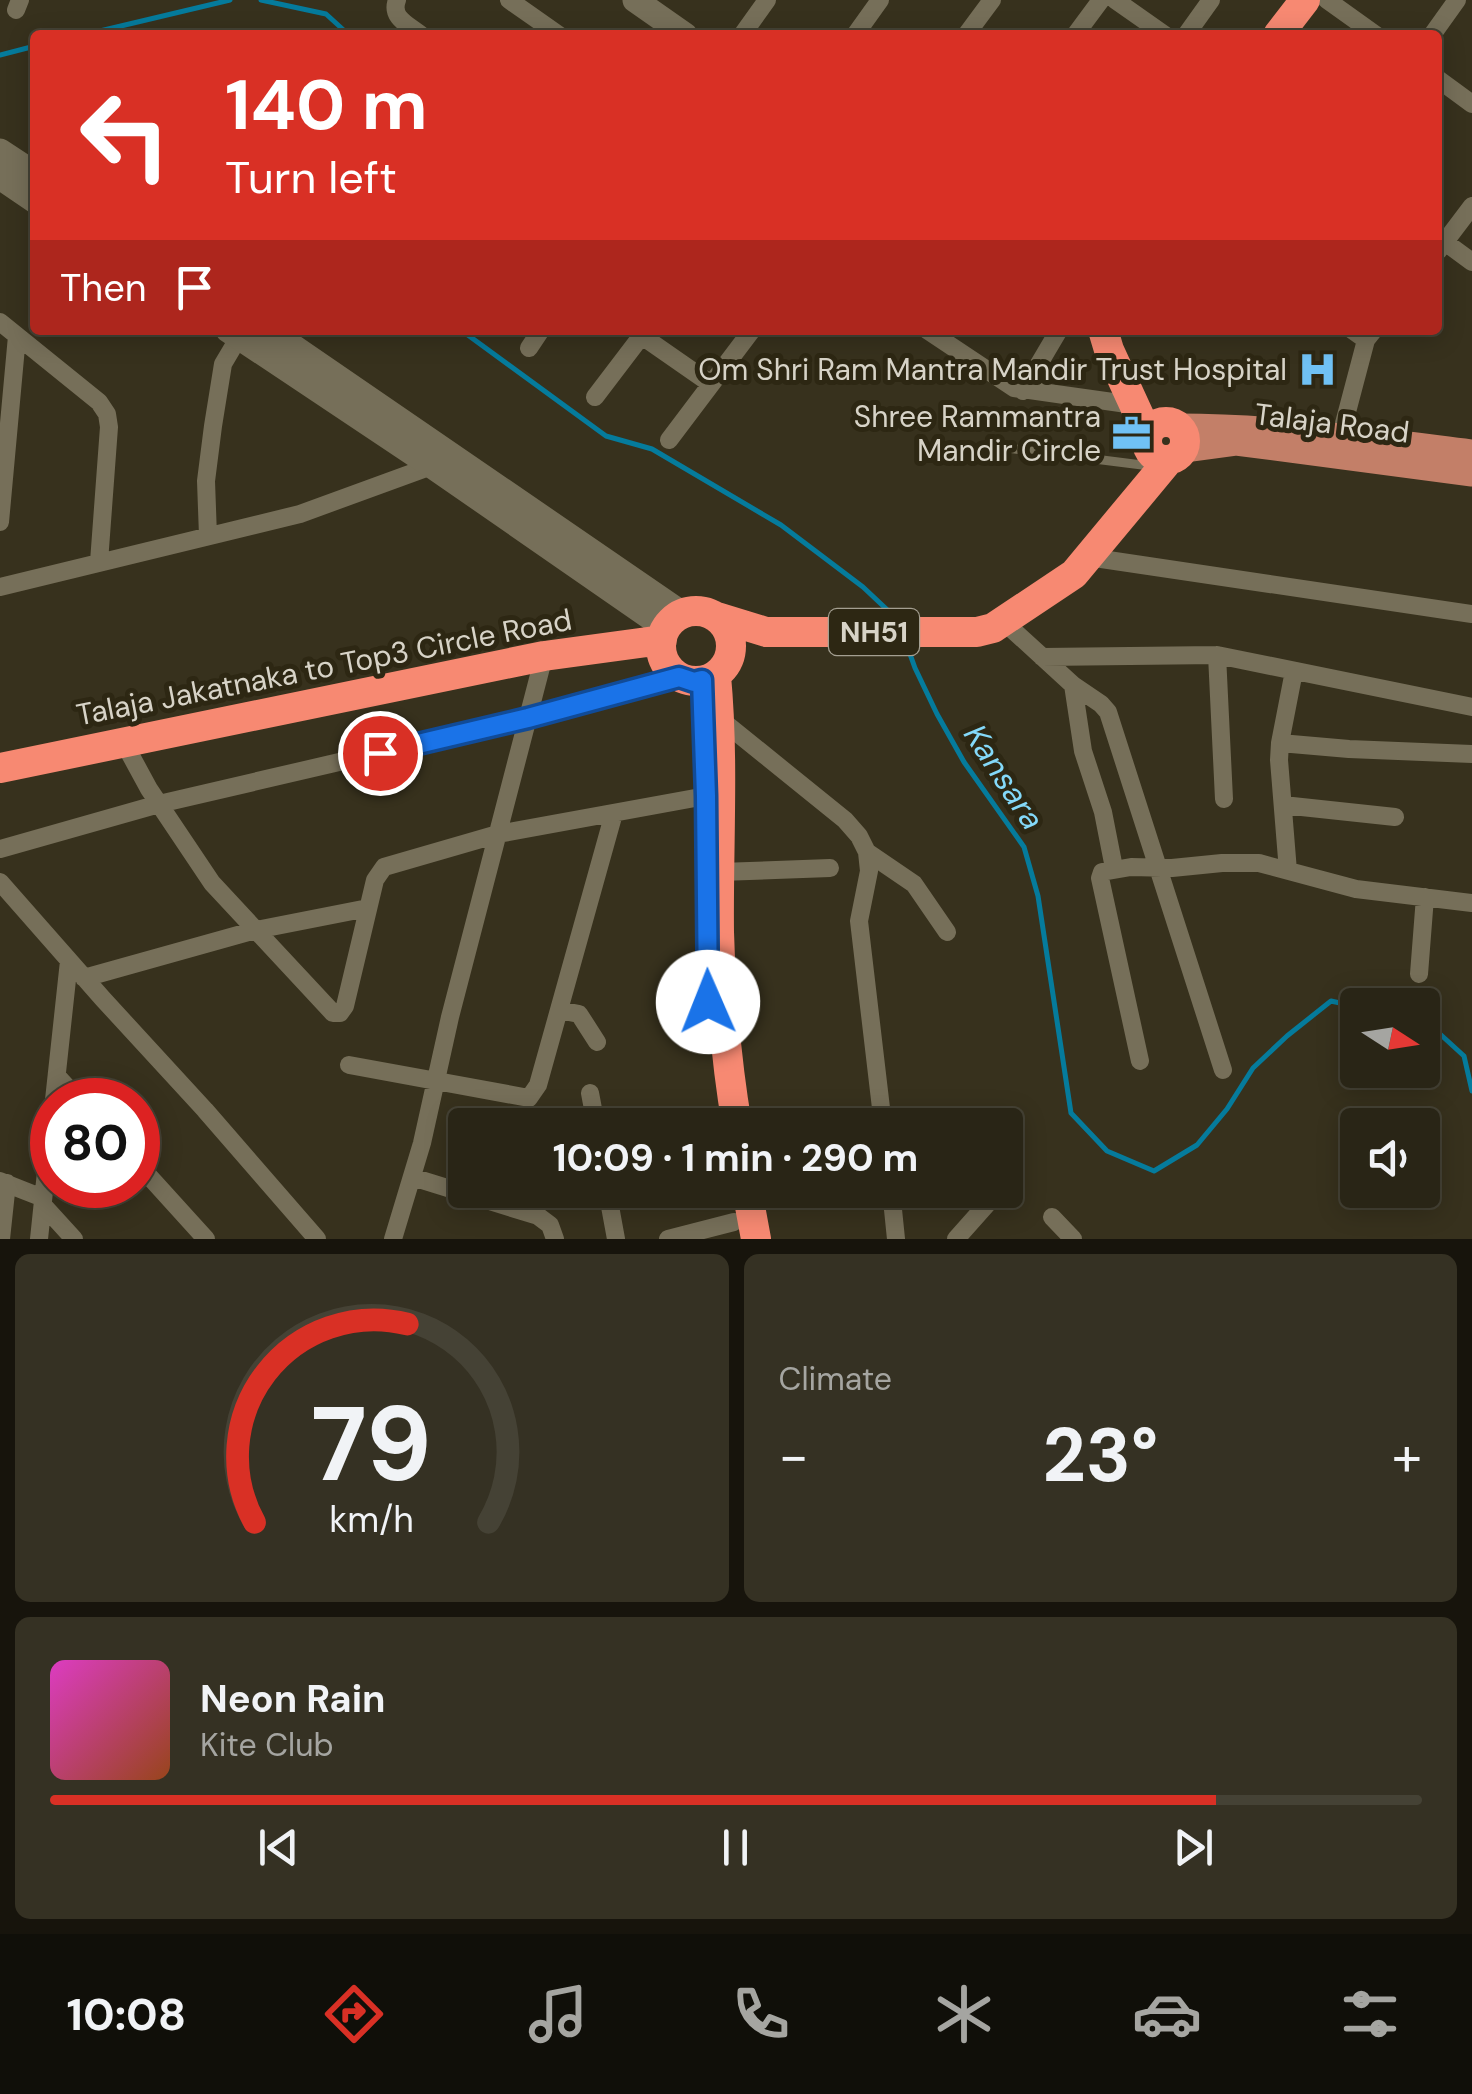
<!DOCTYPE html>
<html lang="en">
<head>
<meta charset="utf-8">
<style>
	body { margin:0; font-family:"DM Sans",sans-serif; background:#353123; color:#f1f3f6; height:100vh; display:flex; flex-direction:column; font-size:38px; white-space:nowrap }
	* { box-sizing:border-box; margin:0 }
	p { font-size:32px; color:#a5a5a1 }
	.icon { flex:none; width:55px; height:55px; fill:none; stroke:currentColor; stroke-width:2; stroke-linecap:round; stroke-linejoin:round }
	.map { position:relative; height:1239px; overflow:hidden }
	.side { display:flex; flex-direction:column; gap:15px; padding:15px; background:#17140c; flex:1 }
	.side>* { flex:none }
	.hud { position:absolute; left:30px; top:30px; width:1412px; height:305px; border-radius:10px; box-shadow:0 5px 25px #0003,0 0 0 2px #454235; background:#d93025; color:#fff; overflow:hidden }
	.needle { width:65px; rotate:102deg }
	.tools { position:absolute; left:1340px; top:988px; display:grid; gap:20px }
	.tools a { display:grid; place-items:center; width:100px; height:100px; border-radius:10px; background:#292516; box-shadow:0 5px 25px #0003,0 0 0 2px #454235; font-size:50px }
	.speed { position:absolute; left:30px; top:1078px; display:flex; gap:20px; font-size:50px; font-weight:700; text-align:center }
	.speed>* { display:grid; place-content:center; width:130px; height:130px; border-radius:50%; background:#292516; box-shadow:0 5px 25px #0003,0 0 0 2px #454235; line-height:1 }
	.speed .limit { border:15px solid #d22; background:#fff; color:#111 }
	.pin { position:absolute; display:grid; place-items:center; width:85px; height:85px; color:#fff; margin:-42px; border:5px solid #fff; border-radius:50%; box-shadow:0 2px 10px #0007 }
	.me { position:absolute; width:110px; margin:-55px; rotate:359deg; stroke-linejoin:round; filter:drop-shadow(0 0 8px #0008) }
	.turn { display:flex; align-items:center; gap:35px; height:210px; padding:0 30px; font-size:45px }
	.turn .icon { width:130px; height:130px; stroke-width:2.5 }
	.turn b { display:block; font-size:70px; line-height:85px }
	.then { display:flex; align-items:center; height:95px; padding:0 30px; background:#0003; gap:20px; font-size:38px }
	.big { font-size:75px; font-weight:700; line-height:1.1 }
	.side .widget { flex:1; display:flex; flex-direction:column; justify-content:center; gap:15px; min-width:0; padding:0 35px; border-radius:15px; background:#353123 }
	.side .dial { align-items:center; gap:0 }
	.dial svg { height:260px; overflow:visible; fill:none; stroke:#454235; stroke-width:7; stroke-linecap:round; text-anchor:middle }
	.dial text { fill:#f1f3f6; stroke:none }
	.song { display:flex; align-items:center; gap:30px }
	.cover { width:120px; height:120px; border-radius:15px; background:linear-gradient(135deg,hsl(310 70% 55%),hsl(20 70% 35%)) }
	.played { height:10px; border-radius:5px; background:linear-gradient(90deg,#d93025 85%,#454235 85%) }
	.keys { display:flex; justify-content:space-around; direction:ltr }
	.heat { display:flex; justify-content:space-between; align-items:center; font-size:55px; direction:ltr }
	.side .tiles { flex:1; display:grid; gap:15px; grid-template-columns:1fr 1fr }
	.widget:last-child { grid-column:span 2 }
	.trip { position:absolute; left:448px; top:1108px; width:575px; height:100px; border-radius:10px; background:#292516; box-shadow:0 5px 25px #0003,0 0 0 2px #454235; font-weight:700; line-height:100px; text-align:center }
	.tab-bar { display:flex; height:160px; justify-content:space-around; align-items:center; background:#100f09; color:#a5a5a1 }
	.tab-bar .icon { width:70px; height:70px }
	.tab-bar .on { color:#d93025 }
	.tab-bar b { font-size:45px; color:#f1f3f6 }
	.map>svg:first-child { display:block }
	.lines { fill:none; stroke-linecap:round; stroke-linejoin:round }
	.stream { stroke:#057b9c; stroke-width:5 }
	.lane { stroke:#766f59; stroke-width:9 }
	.street { stroke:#766f59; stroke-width:18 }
	.secondary { stroke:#766f59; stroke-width:25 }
	.primary { stroke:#c37f68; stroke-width:25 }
	.highway { stroke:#f78972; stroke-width:30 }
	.route-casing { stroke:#114b97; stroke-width:25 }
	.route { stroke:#1a73e8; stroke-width:18 }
	.labels { text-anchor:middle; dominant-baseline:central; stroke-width:10; stroke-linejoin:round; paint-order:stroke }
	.shield { fill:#2d2713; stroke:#a49f91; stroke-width:2.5 }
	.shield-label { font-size:28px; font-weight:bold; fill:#d7d3c7 }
	.poi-label { font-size:30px; fill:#d7d3c7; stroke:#2d2713; text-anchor:end }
	.street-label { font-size:30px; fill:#d7d3c7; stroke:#2d2713 }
	.water-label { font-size:32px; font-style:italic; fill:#84d9f9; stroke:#2d2713 }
</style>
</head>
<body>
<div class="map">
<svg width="1472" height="1239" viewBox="0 0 1472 1239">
	<rect width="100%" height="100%" fill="#37311d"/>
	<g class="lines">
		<path class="stream" d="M261,0L326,14L349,35
			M83,35L230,0
			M0,55L35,46
			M461,330L606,436L652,449L781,525L863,587L897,619
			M906,643L915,668L937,714L964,762L1024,847L1038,896L1071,1113L1107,1151L1154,1171L1197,1145L1227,1109L1253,1068L1287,1036L1331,1001L1358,1007
			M1422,1022L1429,1024L1464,1056L1472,1091"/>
		<path class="lane" d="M999,447L1142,465"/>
		<path class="street" d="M397,0C390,18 409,25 421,35
			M509,0L559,35
			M1115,0L1165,35
			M1327,0L1376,35
			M16,10L20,0
			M742,35L767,0
			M855,35L880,0
			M966,35L992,0
			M1075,35L1101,0
			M1186,35L1211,0
			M1432,35L1457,0
			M1438,79L1472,104
			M1438,237L1472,262
			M1438,251L1472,206
			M0,322L99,402L107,414L109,427L99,562
			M927,330L1014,388L1134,405
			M1352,330L1366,340L1374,330
			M642,336L711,384
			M529,348L541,330
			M1023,391L1059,330
			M595,397L646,330
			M669,440L752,330
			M1338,446L1366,340
			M0,522L17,336
			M208,536L206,481L213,426L223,364L239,337
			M1088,557L1472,614
			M0,587L300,514L437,464
			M1003,621L1073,685L1083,751L1103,812L1114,868
			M1217,655L1224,799
			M1042,657L1217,655L1472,707
			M1073,685L1101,704L1108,712L1223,1070
			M720,719L845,820L859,836L867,852L869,871L859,921L883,1125
			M124,743L149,789L212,883L333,1013H340L345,1006L375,880L384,867L498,834L706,796
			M1280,743L1349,749L1472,754
			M1283,805L1395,817
			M0,849L159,804L528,718L679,677
			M867,852L914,884L947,932
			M1288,871L1279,760L1280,743L1294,671
			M720,872L830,868
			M0,882L103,999L205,1110L317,1239
			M1419,974L1425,897
			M84,978L256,930L368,908
			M559,1010L579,1014L597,1042
			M1140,1061L1100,878L1102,872L1131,867L1172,868L1222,863H1259L1356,889L1472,903
			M349,1065L529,1098L538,1085L614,813
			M57,1076L79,1100
			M590,1093L596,1125
			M54,1100L69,961
			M138,1164L206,1239
			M412,1177L538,1216L550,1225L555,1239
			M0,1181L43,1198
			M607,1190L616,1239
			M891,1190L896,1239
			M43,1205L74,1239
			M1052,1217L1073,1239
			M1,1239L7,1183
			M39,1239L52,1115
			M393,1239L422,1143L450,1017L544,656
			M668,1239L734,1222
			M956,1239L996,1194"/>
		<path class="secondary" d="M635,0L685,35
			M0,151L35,174
			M0,177L35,201
			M228,330L432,466L667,629
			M269,330L683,614"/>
		<path class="primary" d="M1179,426C1277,426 1375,440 1472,452
			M1184,450L1236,443L1472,474"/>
		<path class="highway" d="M1278,35L1305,0
			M1103,330L1109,350L1148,435
			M1147 441a19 19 0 1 1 38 0a19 19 0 1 1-38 0Z
			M661 646a35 35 0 1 1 70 0a35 35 0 1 1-70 0Z
			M714,616L766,632H977L993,628L1074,574L1168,461
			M716,676C724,761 718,847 719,932C721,997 726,1061 737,1125
			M0,768L544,656L662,640
			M747,1190L756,1239"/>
	</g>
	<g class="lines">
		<defs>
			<path id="route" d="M380,753L528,718L679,677L694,682L702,680L706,796L708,1002"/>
		</defs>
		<use href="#route" class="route-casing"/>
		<use href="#route" class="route"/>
	</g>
	<defs>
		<symbol id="hospital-bare" viewBox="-9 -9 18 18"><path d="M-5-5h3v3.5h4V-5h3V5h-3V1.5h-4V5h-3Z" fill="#70c1f4" stroke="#2d2713" stroke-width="2.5" paint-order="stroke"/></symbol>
		<symbol id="office-bare" viewBox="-9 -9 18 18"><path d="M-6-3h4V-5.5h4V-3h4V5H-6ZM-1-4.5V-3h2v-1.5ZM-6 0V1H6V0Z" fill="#70c1f4" stroke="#2d2713" stroke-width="2.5" paint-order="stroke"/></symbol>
	</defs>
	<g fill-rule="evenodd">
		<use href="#hospital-bare" x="1290" y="342" width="55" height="55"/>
		<use href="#office-bare" x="1104" y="406" width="55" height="55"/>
	</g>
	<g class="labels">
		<rect class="shield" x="829" y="609" width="90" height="46" rx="8"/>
		<g class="shield-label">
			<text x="874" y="632">NH51</text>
		</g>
		<g class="poi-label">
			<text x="1287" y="369">Om Shri Ram Mantra Mandir Trust Hospital</text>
			<text x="1101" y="416">Shree Rammantra<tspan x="1101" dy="34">Mandir Circle</tspan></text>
		</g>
		<g class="street-label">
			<text transform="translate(1332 423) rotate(7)">Talaja Road</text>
			<text transform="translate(324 667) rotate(-11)">Talaja Jakatnaka to Top3 Circle Road</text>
		</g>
		<g class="water-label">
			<text transform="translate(1004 777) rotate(57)">Kansara</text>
		</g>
	</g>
</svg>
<div class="tools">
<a><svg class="needle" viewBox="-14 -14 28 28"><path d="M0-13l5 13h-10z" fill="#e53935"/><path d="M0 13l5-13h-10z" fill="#a5a5a1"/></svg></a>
<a><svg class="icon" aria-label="sound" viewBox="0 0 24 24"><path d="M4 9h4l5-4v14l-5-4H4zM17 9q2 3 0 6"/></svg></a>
</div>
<div class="speed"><div class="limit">80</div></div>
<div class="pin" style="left:380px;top:753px;background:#d93025"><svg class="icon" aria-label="arrive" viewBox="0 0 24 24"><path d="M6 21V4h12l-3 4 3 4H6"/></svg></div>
<svg class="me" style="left:708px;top:1002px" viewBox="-20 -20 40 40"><circle r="19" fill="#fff"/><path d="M0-13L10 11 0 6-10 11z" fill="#1a73e8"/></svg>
<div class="trip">10:09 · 1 min · 290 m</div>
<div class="hud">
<div class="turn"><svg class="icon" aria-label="left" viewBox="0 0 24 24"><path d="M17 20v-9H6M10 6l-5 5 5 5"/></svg><div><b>140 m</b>Turn left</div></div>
<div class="then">Then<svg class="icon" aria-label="arrive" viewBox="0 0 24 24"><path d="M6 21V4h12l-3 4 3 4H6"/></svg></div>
</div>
</div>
<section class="side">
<div class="tiles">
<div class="widget dial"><svg viewBox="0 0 100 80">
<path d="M14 69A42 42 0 1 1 86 69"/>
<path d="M14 69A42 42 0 0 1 61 8" stroke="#d93025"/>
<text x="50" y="56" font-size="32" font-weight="700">79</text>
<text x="50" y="72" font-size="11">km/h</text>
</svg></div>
<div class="widget"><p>Climate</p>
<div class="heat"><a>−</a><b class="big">23°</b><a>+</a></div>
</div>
<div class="widget">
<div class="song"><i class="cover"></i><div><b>Neon Rain</b><p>Kite Club</p></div></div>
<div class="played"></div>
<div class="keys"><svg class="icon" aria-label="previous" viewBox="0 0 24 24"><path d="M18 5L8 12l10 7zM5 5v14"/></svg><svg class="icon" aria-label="pause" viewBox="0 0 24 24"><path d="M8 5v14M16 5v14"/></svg><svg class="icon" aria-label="next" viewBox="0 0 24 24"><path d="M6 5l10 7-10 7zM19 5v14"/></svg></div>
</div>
</div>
</section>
<nav class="tab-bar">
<b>10:08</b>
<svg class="icon on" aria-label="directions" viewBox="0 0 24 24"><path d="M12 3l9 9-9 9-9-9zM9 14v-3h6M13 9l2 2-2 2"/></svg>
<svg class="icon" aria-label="music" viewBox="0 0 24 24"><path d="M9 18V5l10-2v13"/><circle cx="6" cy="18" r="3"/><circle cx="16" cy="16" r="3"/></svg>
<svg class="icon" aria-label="phone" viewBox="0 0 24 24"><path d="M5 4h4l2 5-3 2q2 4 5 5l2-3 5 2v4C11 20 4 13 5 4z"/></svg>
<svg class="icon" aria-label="climate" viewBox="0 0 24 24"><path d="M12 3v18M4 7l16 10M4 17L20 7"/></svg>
<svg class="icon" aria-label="car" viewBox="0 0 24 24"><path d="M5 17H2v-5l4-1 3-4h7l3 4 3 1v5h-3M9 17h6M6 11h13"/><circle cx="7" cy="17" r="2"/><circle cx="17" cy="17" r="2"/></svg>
<svg class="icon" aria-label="filters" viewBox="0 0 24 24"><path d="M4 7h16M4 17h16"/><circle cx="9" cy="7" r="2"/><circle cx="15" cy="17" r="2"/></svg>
</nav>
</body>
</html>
